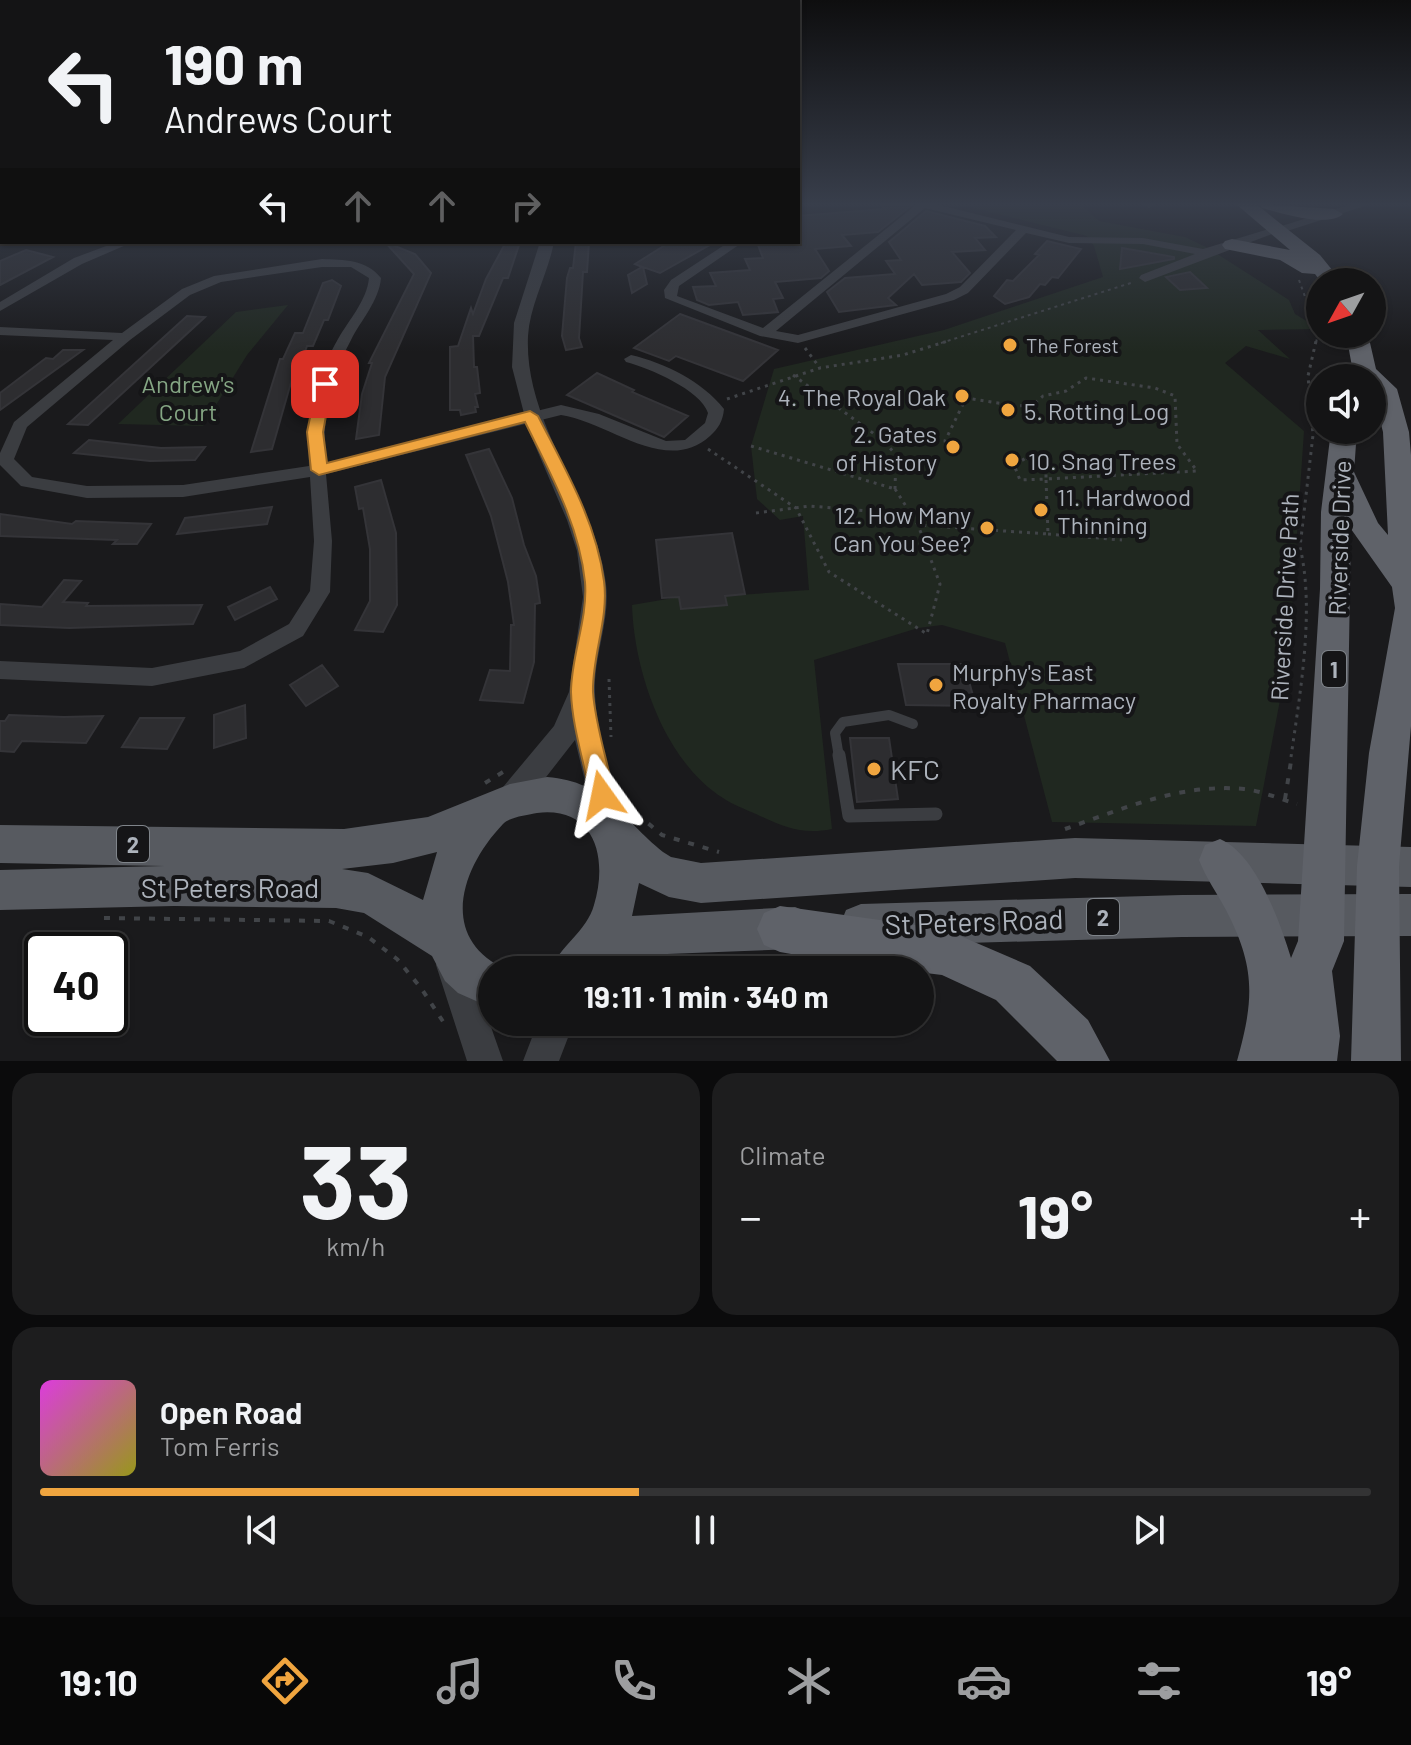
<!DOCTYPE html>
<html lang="en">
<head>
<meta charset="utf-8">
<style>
	body { margin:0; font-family:Barlow,sans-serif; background:#1d1d1e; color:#f1f3f6; height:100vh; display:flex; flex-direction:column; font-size:30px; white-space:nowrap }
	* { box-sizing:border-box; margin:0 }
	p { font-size:26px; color:#9d9ea0 }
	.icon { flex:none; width:44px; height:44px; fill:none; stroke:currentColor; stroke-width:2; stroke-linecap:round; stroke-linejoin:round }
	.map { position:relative; height:1061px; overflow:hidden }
	.panel { display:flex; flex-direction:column; gap:12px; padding:12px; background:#0b0b0c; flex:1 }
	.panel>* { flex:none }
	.hud { position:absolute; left:0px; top:0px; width:800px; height:244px; box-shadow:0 2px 6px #0004,0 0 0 2px #333334; background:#141415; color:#f1f3f6; overflow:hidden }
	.needle { width:52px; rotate:230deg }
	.buttons { position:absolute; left:1306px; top:268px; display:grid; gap:16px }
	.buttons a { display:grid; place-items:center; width:80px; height:80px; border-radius:50%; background:#141415; box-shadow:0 2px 6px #0004,0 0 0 2px #333334; font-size:40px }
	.speed { position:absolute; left:24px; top:932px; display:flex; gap:16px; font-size:40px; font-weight:700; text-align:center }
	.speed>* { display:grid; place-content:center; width:104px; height:104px; border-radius:50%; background:#141415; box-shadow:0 2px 6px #0004,0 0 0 2px #333334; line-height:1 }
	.speed .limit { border:4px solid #111; border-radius:12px; background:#fff; color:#111 }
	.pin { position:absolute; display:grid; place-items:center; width:68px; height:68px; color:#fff; margin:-34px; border-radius:16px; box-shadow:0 4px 12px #0006 }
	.me { position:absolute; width:88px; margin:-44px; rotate:348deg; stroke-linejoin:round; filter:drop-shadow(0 0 6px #0008) }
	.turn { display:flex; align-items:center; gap:28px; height:168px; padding:0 32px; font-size:36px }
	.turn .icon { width:104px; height:104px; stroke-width:2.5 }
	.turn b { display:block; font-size:56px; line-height:68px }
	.lanes { display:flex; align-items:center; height:76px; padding:0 32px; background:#0003; justify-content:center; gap:40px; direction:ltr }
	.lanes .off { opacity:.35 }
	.big { font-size:60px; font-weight:700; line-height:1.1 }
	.panel .widget { flex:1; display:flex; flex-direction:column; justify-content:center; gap:12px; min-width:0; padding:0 28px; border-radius:24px; background:#1d1d1e }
	.panel .dial { align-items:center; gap:0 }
	.dial b { font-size:104px; line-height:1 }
	.song { display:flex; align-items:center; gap:24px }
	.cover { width:96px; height:96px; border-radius:12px; background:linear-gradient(135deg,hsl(300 70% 55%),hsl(60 70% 35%)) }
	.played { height:8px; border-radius:4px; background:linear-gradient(90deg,#f0a53f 45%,#333334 45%) }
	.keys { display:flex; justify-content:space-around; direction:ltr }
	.heat { display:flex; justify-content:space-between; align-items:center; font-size:44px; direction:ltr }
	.panel .tiles { flex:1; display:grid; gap:12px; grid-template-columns:1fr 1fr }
	.widget:last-child { grid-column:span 2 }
	.trip { position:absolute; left:478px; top:956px; width:456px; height:80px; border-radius:40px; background:#141415; box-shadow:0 2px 6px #0004,0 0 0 2px #333334; font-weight:700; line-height:80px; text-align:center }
	.menu { display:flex; height:128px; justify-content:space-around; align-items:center; background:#080808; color:#9d9ea0 }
	.menu .icon { width:56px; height:56px }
	.menu .current { color:#f0a53f }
	.menu b { font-size:36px; color:#f1f3f6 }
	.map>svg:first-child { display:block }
	.green { fill:#202820 }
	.building { fill:#2d2d30; stroke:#343438; stroke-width:2 }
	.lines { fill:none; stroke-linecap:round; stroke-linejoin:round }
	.path-far2 { stroke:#414448; stroke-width:2; stroke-dasharray:3 4; stroke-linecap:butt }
	.path-far1 { stroke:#414448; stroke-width:3; stroke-dasharray:3 5; stroke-linecap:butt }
	.path { stroke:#414448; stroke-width:4; stroke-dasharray:6 9; stroke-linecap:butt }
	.service-far1 { stroke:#3b3d41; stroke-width:10 }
	.service { stroke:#3b3d41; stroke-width:13 }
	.minor { fill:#3b3d41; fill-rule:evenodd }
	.tertiary { fill:#3b3d41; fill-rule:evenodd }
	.primary { fill:#575a60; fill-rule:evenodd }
	.trunk { fill:#5f6269; fill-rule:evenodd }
	.route { fill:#f0a53f; stroke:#9c6b29; stroke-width:2 }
	.poi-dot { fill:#f0a53f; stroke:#151517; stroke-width:3 }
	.labels { text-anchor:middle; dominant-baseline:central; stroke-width:8; stroke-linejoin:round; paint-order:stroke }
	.far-poi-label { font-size:20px; fill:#adb3bc; stroke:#151517; text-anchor:start }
	.shield { fill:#151517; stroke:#7f848a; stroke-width:2 }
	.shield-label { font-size:22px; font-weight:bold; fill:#adb3bc }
	.park-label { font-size:24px; fill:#85a684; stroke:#151517 }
	.poi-label { font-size:24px; fill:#adb3bc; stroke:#151517; text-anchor:start }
	.street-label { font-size:24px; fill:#adb3bc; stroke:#151517 }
	.near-poi-label { font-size:28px; fill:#adb3bc; stroke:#151517; text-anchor:start }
	.near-street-label { font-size:28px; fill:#adb3bc; stroke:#151517 }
</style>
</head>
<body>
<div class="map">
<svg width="1411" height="1061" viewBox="0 0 1411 1061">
	<rect width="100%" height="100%" fill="#1a1a1c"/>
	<path class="green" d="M958,204H1080L1099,221L1185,237L1208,248L1289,300L1295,314L1320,329L1258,330L1290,359L1246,346L1225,363L1304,431L1289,653L1256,826L1052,822L1005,643L942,625L918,628L814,660L832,829C802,835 783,827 756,814C745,809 733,805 723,798C664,761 634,671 632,605L679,597L681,609L727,604L725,596L809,590L803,516L780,520L757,499L751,446L774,369L944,330L1103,277L1094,246L1087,236Z
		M288,305L247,355L203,426L118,424L236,312Z"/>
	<path class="building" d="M881,204H913L878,232L842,235L851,246L815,249L829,271L821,278L775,282L783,298L773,299L778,312L743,315L738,302L709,305L697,300L693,287L716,286L710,273L750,270L745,259L763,258L758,245L798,242V216L885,209Z
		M926,211L985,226L996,237L975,238L985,250L952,252L970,273L961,282L922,285L914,274L888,298L896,305L839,312L827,292L845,278L895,274L886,261L901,260L889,242Z
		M1047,241L1081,249L1058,278L1052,277L1045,285L1040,284L1029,297L1005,304L994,296L1007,280L1013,281L1039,255L1035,254Z
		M385,242L415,254L431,273L385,377L379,435L356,439L362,394L372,363H369L414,274Z
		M506,242H520L508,278H503L479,336H473L474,367H477L480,393L475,394L478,407H475L476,412L461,415L460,410H450V347L458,346L471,308L473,314L486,279Z
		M576,242H589L587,272H583L579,338L582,347L566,350L562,336L567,278L570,268H573Z
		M670,242H715L660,273L643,267L647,284L632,293L628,275L642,267L635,264Z
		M1122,248L1174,257V259L1120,269Z
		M26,250L53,257L0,285V261Z
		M1190,272L1207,288L1180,290L1166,277Z
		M332,280L341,286L328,320H324L313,346H307L298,372H294L272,449L251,452L280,359H283L295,333H303L323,283Z
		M680,314L778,350L743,381L676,356L669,361L634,348Z
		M187,316L205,317L88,425L68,424Z
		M63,350H83L0,410V393L46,358L53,359Z
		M597,373L634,390L632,392L688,416L664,437L567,395Z
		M89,440L161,448L205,447L195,460L150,461L74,453Z
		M489,449L512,498L524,545L536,576L540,603L535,604L534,662L523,703L480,700L490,670L510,671L511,625H514L508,582L491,516L466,455Z
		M381,480L396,533L397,605L383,632L355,630L370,601V549L363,508L359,509L355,487Z
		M272,507L267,524L177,534L185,518Z
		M0,514L72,524L76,521L151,524L137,544H113L117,540L0,536Z
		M732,533L745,594L725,596L727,605L681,609L679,597L662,598L656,540Z
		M64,580L81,581L63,602L88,603L86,606L202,605L193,624L69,628L0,625V604L42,607Z
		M270,587L277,599L235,620L228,607Z
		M898,664H964L976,706L906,705Z
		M322,665L338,686L306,706L290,685Z
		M245,705L246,738L214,748V715Z
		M9,715L64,717L103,716L86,743L22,741L14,752L0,751V721H5Z
		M140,718H184L167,749L122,747Z
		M850,738H889L898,799L857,802Z"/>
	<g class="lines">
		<path class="path-far2" d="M1299,280L1318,333L1316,343
			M941,343L1134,282"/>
		<path class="path-far1" d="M805,348L820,368
			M793,375L884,441
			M727,399L820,368L903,355L948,341
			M751,446L895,489
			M708,449L796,508L829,572L927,634L940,584L918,525
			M1026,458L1046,463V479L1020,480L1014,465Z
			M895,489L918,525L1048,534L1046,479
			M895,489L896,455L884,441H945L966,398L1016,406L1033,405L1043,396L1066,391L1086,378L1155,388L1175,396L1177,444L1197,471L1046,479
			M756,513L810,506L912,515
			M1048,534L1122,540
			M609,679L611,737
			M1291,757C1300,693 1315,610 1300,547L1313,435L1308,376L1316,341"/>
		<path class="path" d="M485,783L503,772
			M1285,799L1292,755
			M637,814L662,835L719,852
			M1065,829C1122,809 1181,783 1244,789C1262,791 1280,799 1297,804
			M104,918L329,921L368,937L397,959L421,988L444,1023
			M693,970H731"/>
		<path class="service-far1" d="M839,757L835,733L843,722L889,715L913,724"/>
		<path class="service" d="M839,755L849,816L936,814"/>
		<path class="minor" d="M917,204H935L1069,237L1143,238L1203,249L1279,226L1285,229L1145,282L1139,278L1141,275L1195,254L1143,244L1069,243L1026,233L968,293L954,300L798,343L760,336L665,298L664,290L671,280L729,242H743L679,286L677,296L763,328ZM925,208L1016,230L960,287L946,294L798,335L776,331Z
			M1143,204H1153L1154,205L1149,208Z
			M117,242H133L82,264L0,311V302L74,258Z
			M322,259C344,260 366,259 381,278C379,301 361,320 351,340C330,378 322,421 325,463L561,405L599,414L666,441L685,440L705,423L708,413C701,390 649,368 626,362L624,359L631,355C665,363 702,381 724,409C723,421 718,429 710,436C666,476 609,422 561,415L326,474L332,541L330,592L303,636L244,668L152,686L0,679V661L152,668L240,651L289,624L310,591L314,541L310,477L183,497L87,498L21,486L0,465V453L14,422L113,340L0,335V327L122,333L182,289L214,276ZM322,267H351L369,278C367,300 349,320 338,339C315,378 307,422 309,466L183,485L87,486L32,477L14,459L27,427L130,340L190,295L221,282Z"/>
		<path class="tertiary" d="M1352,204H1371L1284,232L1272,229Z
			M540,242H554C548,274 530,304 528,336C524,426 595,496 606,584C610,616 597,648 595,680C593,728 612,778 625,823L621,833L610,838L599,833L595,823L575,740L518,813L508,817L498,813L493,803L498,793L554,726L569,692L583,597L577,551L567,520L528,429L512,367L514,323Z
			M453,948L465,953L503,1061H467L436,965L441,953Z
			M538,1022H574L559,1061H523Z"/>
		<path class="primary" d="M547,777C607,782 621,818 663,852L671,857L701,863L1075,838L1411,847V887L1075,878L701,903L669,897L639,883L632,916L795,907L810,913L816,928L810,943L795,949L641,955L605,970H550C560,946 587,931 594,905C608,859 596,806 537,813C528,815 509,817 503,824C460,869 438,939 507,970H492V1008L458,993L445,981L432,956L364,913L336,908L174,906L0,910V870L164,866L0,863V825L344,829L428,817L510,784ZM437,852L423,900L368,873L342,869L393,863Z
			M1411,894V936L1182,937L861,946L846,940L840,925L846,910L861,904L1182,895Z"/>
		<path class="trunk" d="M1236,204H1256L1320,255L1342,282H1321L1315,274L1302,273L1280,260L1225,249L1222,245L1225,241L1232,239L1290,250Z
			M1259,204L1334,209L1343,214C1328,228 1281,213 1262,208Z
			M1346,334H1368L1376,369L1397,389L1409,432L1411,455V726L1399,866L1401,1061H1351L1357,866L1369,753L1395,608L1392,587L1351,529L1344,941L1332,971L1340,1036L1337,1061H1237C1254,1000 1256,968 1226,910C1217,893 1206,878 1199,860L1205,845L1220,839C1256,854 1280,922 1291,958L1298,941L1320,589L1321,512L1331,430H1357L1354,472L1378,523L1388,535L1383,432L1372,390V378H1358L1353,372Z
			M780,906L944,929L1030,966L1088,1020L1110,1061H1057L996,1000L942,975L836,962L780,952L764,945L757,929L764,913Z"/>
	</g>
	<linearGradient id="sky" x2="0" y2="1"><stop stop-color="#0e0e0f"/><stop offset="0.58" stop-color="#383e4b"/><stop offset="1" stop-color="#383e4b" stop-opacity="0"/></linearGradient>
	<rect width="1411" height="352" fill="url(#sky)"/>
	<path class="route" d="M325,380L332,384L323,432L327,463L530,411L538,416C565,469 596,521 604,581C609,619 592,655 593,692C595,724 608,763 614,795L611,803L602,807L593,803L590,795C584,762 572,726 571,692C571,656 588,619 585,582C579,524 550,473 525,422L319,475L311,470L307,432L317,384Z"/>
	<g class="poi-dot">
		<circle cx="1010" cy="345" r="8"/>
		<circle cx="962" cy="396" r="8"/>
		<circle cx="1008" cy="410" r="8"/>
		<circle cx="953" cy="447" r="8"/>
		<circle cx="1012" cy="460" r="8"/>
		<circle cx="1041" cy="510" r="8"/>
		<circle cx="987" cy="528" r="8"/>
		<circle cx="936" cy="685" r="8"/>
		<circle cx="874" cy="769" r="8"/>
	</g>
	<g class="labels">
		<g class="far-poi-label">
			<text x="1026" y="345">The Forest</text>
		</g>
		<g class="shield">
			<rect x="1322" y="651" width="24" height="36" rx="6"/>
			<rect x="117" y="826" width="32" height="36" rx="6"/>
			<rect x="1087" y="899" width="32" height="36" rx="6"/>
		</g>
		<g class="shield-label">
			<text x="1334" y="669">1</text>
			<text x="133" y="844">2</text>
			<text x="1103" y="917">2</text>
		</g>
		<g class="park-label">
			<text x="188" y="383">Andrew's<tspan x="188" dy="28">Court</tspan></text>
		</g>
		<g class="poi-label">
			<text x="946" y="396" text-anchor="end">4. The Royal Oak</text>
			<text x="1024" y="410">5. Rotting Log</text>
			<text x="937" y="433" text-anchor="end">2. Gates<tspan x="937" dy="28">of History</tspan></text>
			<text x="1028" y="460">10. Snag Trees</text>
			<text x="1057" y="496">11. Hardwood<tspan x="1057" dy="28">Thinning</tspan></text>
			<text x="971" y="514" text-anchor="end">12. How Many<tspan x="971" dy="28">Can You See?</tspan></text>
			<text x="952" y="671">Murphy's East<tspan x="952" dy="28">Royalty Pharmacy</tspan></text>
		</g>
		<g class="street-label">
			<text transform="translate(1339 538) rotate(-88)">Riverside Drive</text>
			<text transform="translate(1284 597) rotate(-87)">Riverside Drive Path</text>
		</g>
		<g class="near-poi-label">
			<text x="890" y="769">KFC</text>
		</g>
		<g class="near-street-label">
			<text x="230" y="887">St Peters Road</text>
			<text transform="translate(974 921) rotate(-2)">St Peters Road</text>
		</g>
	</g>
</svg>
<div class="buttons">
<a><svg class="needle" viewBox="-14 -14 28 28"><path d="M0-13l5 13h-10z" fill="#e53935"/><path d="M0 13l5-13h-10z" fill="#9d9ea0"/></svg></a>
<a><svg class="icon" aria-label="sound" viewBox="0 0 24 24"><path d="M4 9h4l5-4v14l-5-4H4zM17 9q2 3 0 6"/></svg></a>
</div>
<div class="speed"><div class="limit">40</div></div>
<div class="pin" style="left:325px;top:384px;background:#d93025"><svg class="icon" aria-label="arrive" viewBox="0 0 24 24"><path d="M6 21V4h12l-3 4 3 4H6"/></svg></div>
<svg class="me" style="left:602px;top:795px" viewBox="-20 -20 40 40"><path d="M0-17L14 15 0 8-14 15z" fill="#f0a53f" stroke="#fff" stroke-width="4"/></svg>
<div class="trip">19:11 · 1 min · 340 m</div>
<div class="hud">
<div class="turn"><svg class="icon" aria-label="left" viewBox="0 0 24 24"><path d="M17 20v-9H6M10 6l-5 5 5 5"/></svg><div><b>190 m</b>Andrews Court</div></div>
<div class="lanes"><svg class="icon" aria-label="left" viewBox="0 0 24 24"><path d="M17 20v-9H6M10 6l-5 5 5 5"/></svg><svg class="icon off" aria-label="ahead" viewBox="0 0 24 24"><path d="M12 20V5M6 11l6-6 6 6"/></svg><svg class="icon off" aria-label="ahead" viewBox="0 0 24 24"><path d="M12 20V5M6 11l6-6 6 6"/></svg><svg class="icon off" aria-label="right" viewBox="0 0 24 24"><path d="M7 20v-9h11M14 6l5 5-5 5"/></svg></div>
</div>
</div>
<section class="panel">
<div class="tiles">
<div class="widget dial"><b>33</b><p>km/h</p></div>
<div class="widget"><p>Climate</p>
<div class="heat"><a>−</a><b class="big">19°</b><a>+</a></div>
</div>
<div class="widget">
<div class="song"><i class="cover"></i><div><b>Open Road</b><p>Tom Ferris</p></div></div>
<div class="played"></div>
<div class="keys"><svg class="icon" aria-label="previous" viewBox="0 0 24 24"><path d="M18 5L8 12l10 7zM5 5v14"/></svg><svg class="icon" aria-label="pause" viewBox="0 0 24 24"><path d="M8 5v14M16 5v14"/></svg><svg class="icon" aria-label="next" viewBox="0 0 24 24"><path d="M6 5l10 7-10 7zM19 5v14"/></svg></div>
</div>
</div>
</section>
<nav class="menu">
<b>19:10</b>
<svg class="icon current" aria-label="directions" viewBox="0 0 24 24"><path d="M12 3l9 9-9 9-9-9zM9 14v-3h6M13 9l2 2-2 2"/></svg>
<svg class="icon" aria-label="music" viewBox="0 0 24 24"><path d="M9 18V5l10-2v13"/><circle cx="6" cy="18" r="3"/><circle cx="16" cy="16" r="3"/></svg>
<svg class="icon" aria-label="phone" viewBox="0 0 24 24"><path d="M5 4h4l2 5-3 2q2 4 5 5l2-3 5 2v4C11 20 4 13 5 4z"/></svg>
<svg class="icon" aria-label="climate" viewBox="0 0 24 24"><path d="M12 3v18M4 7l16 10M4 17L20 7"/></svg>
<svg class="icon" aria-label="car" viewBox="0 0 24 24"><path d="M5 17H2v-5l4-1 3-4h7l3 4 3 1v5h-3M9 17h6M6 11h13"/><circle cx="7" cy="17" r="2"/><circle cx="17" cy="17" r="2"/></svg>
<svg class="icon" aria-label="filters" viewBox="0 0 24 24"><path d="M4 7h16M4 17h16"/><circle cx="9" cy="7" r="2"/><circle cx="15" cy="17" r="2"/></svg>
<b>19°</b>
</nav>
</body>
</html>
